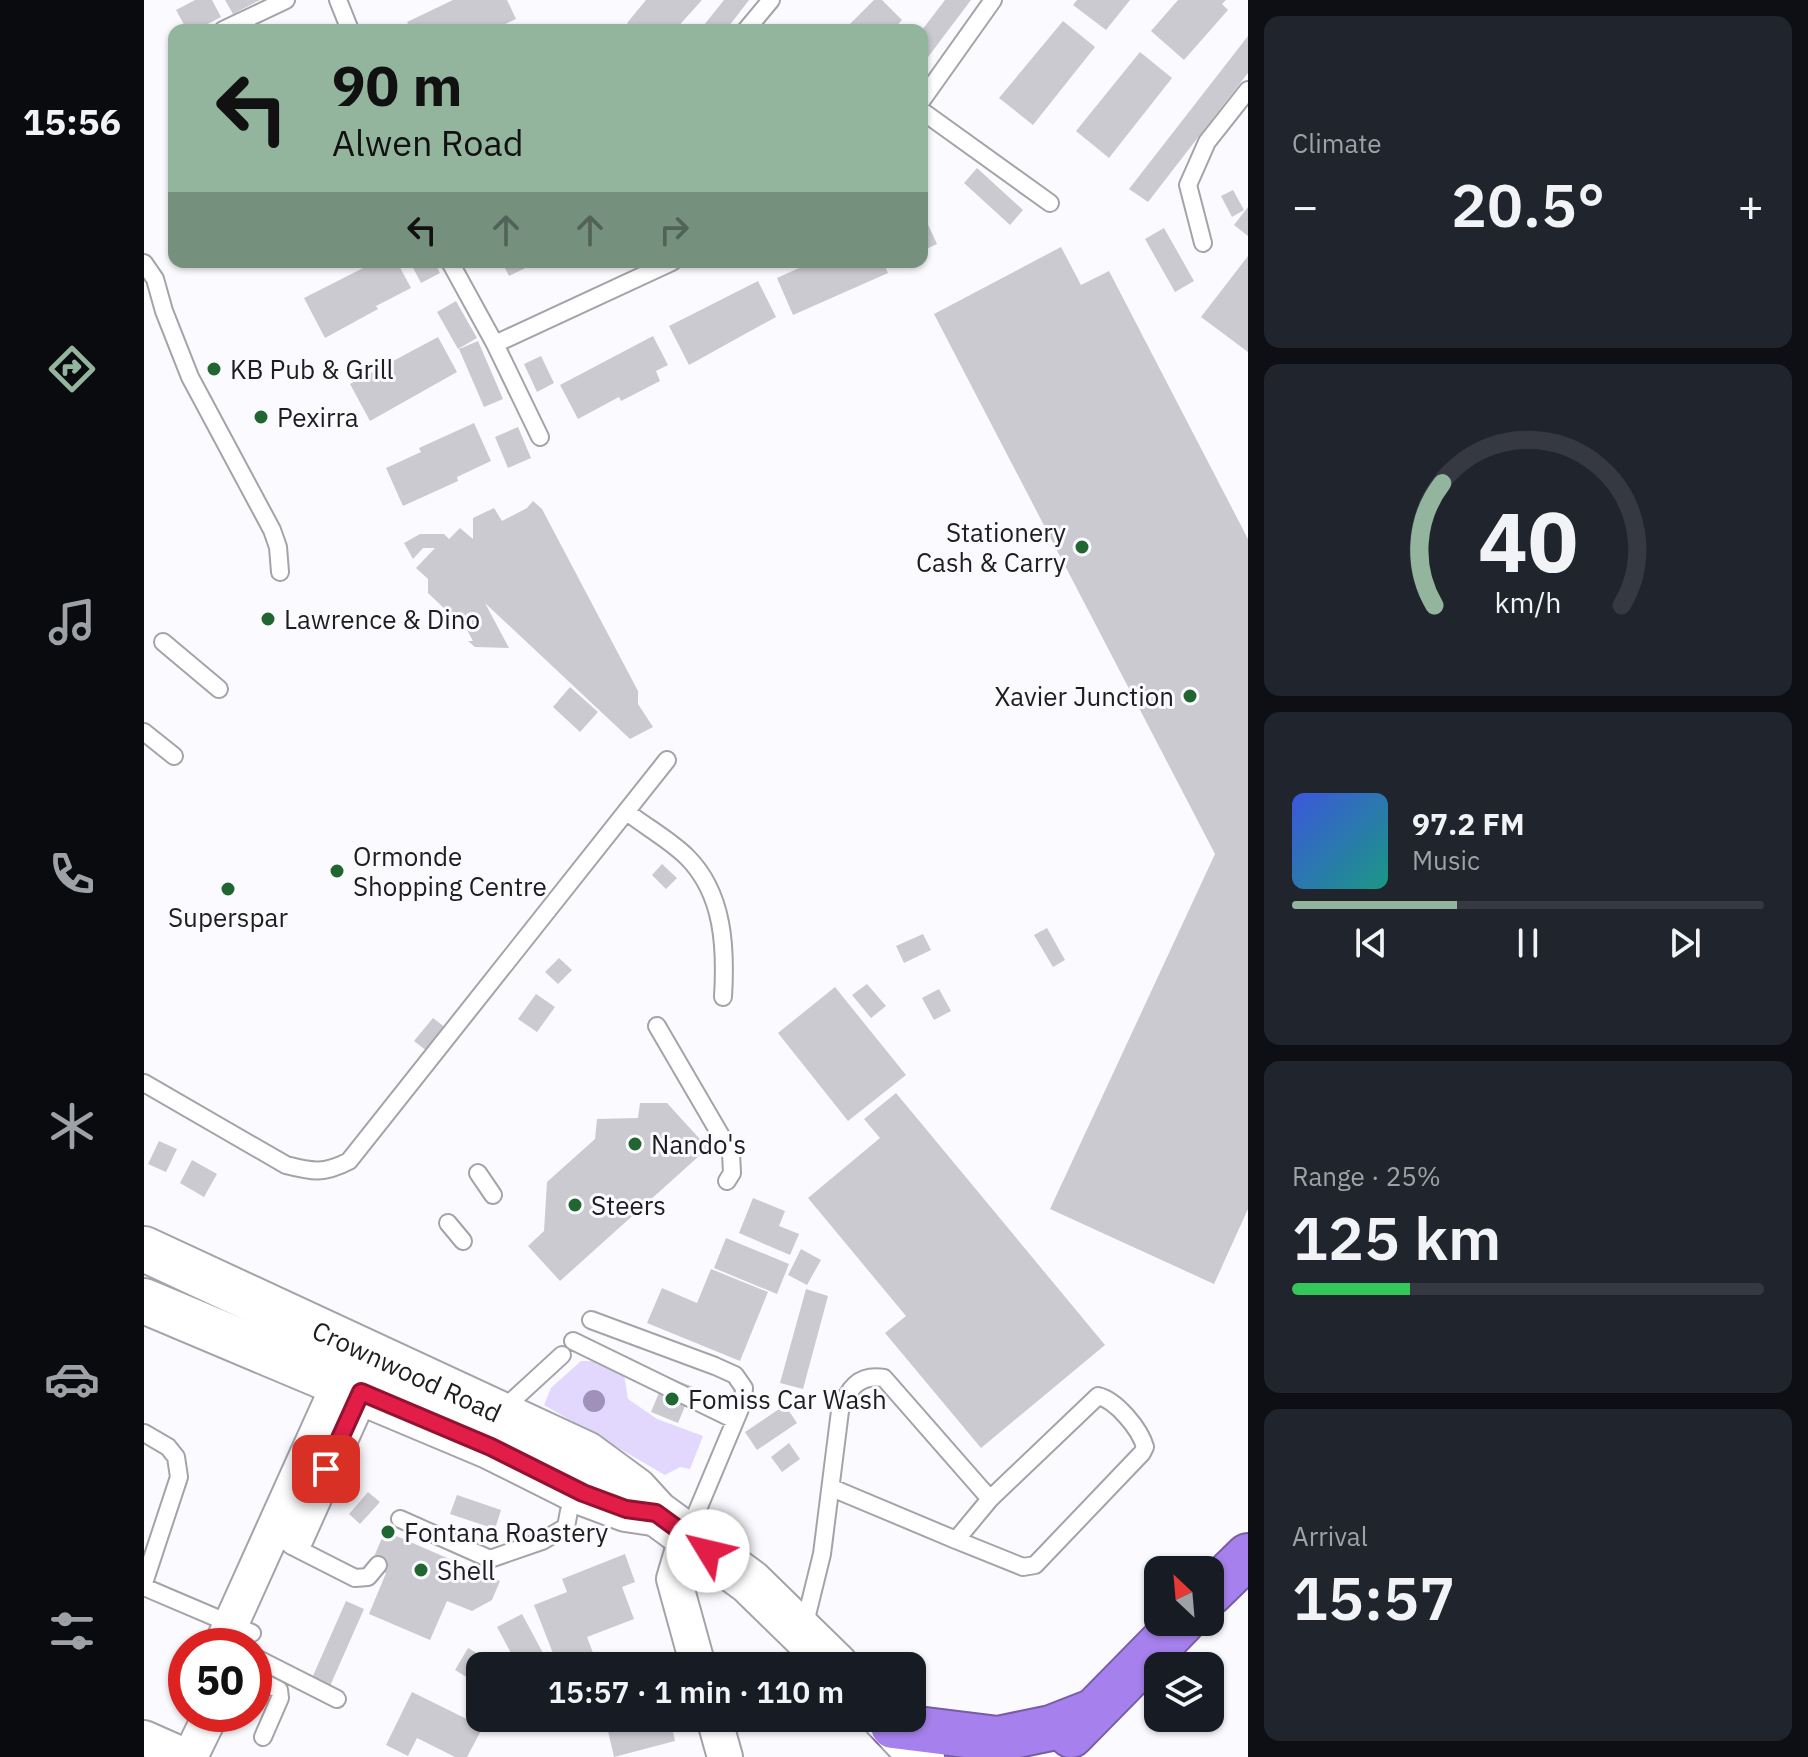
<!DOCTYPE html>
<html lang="en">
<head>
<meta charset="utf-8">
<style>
	body { margin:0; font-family:"IBM Plex Sans",sans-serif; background:#20242c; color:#f1f3f6; height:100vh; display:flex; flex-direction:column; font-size:30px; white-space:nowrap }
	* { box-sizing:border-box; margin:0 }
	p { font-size:26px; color:#9ea1a6 }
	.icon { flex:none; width:44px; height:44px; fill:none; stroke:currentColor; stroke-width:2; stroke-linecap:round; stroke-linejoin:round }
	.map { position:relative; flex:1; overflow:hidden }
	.side { display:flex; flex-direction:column; gap:16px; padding:16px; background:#0d0f14; width:560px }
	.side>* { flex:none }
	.top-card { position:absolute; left:24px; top:24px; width:760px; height:244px; border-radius:16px; box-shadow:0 2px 6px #0004; background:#93b49d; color:#111; overflow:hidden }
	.needle { width:52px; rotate:334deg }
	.controls { position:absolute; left:1000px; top:1556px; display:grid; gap:16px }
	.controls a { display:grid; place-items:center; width:80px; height:80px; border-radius:16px; background:#171b24; box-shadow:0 2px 6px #0004; font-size:40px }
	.speed { position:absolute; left:24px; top:1628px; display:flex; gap:16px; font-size:40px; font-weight:700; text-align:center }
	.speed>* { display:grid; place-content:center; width:104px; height:104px; border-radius:50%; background:#171b24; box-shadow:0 2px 6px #0004; line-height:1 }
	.speed .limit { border:12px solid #d22; background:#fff; color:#111 }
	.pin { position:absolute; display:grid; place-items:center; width:68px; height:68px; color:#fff; margin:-34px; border-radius:16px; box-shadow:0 4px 12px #0006 }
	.me { position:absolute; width:88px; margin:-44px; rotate:306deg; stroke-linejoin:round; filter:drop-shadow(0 0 6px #0008) }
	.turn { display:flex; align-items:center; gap:28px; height:168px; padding:0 32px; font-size:36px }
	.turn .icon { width:104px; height:104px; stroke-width:2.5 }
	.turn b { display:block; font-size:56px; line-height:68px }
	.lanes { display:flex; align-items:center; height:76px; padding:0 32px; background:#0003; justify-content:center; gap:40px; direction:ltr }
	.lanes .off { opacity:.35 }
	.big { font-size:60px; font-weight:600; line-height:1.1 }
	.side .tile { flex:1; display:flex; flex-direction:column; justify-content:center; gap:12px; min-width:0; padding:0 28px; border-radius:16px; background:#20242c }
	.side .dial { align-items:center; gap:0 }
	.dial svg { height:208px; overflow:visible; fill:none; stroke:#363941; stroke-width:7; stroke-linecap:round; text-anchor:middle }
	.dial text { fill:#f1f3f6; stroke:none }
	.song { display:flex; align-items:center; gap:24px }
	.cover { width:96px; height:96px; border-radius:12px; background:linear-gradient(135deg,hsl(230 70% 55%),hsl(170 70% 35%)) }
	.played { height:8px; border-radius:4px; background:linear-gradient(90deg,#93b49d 35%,#363941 35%) }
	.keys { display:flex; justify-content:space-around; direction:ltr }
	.heat { display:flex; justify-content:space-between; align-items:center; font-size:44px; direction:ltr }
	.charge { height:12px; border-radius:6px; background:linear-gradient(90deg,#34c759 25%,#363941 0) }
	.trip { position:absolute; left:322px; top:1652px; width:460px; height:80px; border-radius:16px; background:#171b24; box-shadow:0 2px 6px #0004; font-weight:600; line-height:80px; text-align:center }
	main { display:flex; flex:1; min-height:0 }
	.tab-bar { display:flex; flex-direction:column; width:144px; justify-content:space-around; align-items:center; background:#090b0e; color:#9ea1a6 }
	.tab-bar .icon { width:56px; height:56px }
	.tab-bar .on { color:#93b49d }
	.tab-bar b { font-size:36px; color:#f1f3f6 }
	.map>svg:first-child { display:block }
	.green { fill:#e2d7fc }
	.building { fill:#cbcad1 }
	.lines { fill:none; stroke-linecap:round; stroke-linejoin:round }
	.service-casing { stroke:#a5a3aa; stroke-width:20 }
	.minor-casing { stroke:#a5a3aa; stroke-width:38 }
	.secondary-casing { stroke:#a5a3aa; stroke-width:48 }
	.motorway-casing { stroke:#765da5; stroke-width:48 }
	.service { stroke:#fff; stroke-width:16 }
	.minor { stroke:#fff; stroke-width:34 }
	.secondary { stroke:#fff; stroke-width:44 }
	.motorway { stroke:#a680ec; stroke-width:44 }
	.tree { fill:#9f91b9 }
	.route-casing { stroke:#92132f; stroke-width:20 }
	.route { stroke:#e11d48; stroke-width:14 }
	.poi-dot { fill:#216631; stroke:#fbfaff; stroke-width:3 }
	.labels { text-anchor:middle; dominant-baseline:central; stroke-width:6; stroke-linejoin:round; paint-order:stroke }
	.poi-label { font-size:26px; fill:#1e1d20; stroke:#fbfaff; text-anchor:start }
	.street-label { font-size:26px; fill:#1e1d20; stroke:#fbfaff }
</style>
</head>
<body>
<main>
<nav class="tab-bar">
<b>15:56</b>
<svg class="icon on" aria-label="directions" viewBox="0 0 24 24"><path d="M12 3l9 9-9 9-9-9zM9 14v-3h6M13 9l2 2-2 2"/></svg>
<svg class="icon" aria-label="music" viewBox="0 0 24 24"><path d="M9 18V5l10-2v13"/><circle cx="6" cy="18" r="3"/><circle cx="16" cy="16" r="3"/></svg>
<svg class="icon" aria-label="phone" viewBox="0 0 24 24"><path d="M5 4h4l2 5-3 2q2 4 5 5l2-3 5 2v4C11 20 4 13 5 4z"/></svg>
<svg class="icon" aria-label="climate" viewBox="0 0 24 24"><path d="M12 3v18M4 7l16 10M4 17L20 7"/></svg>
<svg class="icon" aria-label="car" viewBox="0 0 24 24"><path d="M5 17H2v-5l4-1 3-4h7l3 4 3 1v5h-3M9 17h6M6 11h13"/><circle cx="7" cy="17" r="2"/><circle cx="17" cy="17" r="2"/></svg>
<svg class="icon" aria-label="filters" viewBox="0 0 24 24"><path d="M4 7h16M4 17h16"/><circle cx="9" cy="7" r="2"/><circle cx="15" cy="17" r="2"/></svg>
</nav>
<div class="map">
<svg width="1104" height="1757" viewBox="0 0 1104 1757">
	<rect width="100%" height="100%" fill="#fbfaff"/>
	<path class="green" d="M437,1361H448L480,1375L484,1399L513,1419L559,1436L546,1469L536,1467L521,1475L400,1405L407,1388Z"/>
	<path class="building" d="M51,0H68L77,17L52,30H43L32,10Z
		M81,0H116L89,14Z
		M309,0H363L372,19L349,30H267L263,22Z
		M502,0H558L531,30H491L483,23Z
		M580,0H605L582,30H556Z
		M730,0H738L758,20L749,30H700Z
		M801,0H827L778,65V30Z
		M933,0H986L962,30L929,5Z
		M1034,0H1082L1078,4L1084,10L1040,60L1007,31Z
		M919,21L951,47L889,125L855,98Z
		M1104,36V73L1004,202L985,189Z
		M996,52L1028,78L965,158L932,131Z
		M833,168L879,210L866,225L820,183Z
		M1089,190L1100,210L1088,217L1077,196Z
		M1104,207V236L1090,225Z
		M780,216L793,244L778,251V217Z
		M1020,228L1050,281L1031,292L1001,239Z
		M917,247L937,285L965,271L1104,539V1209L1070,1284L906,1209L1071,854L790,314Z
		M1104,256V352L1057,317Z
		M231,262H253L267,288L232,306L234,309L181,338L160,298Z
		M266,262H290L296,273L277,283Z
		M358,262H394L365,276Z
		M668,262H739L744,273L649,315L633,278Z
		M614,281L632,317L545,365L525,326Z
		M312,301L333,338L314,349L293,312Z
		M509,336L524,365L512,371L516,381L477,401L475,397L434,419L416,385Z
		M294,337L313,372L226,421L206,384Z
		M334,341L359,399L340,407L315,349Z
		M397,356L410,383L393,392L380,364Z
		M330,423L347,461L313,477L314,481L259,506L242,468L277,452L275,448Z
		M374,427L387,458L364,468L351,437Z
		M389,501L398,509L494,691V704L509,727L486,739L341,603L365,648L331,647L324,641H329L323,630L284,593V579L272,568L291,548H279L269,559L260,543L276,534H300L305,539L316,528L329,539V518L350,508L358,521L383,508Z
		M426,687L454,712L436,732L409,707Z
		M518,864L533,878L522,889L508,875Z
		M903,928L921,960L909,967L890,935Z
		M779,934L787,950L760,963L752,946Z
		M415,958L428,970L414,984L401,972Z
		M723,984L742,1006L727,1018L708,995Z
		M691,987L762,1075L704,1121L634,1033Z
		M795,989L807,1011L790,1020L778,998Z
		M392,994L411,1007L393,1032L374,1019Z
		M289,1018L307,1032L288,1055L270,1041Z
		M752,1093L961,1345L837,1448L741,1333L762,1316L664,1198L736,1138L720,1119Z
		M496,1103H523L564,1148L416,1281L384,1246L400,1231L403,1182L451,1139L453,1119L494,1118Z
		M15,1141L33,1149L22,1172L4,1164Z
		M48,1160L73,1174L60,1197L36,1183Z
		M609,1198L641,1211L635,1226L655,1234L646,1255L595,1233Z
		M582,1238L645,1264L633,1294L570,1268Z
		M657,1249L677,1260L663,1285L644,1275Z
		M567,1269L624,1292L596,1361L503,1323L518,1288L553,1303Z
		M662,1289L684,1296L659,1389L636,1383Z
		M522,1376L549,1387L534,1423L507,1412Z
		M641,1405L653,1423L613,1450L601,1432Z
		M645,1443L656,1459L638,1472L627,1457Z
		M224,1492L236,1502L216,1524L205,1514Z
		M313,1495L357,1510L351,1529L306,1514Z
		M241,1531L356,1581L348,1600L328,1611L303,1601L286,1640L225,1614L242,1573L226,1566Z
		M481,1554L491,1582L478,1587L490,1619L443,1637L451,1658L432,1666H414L390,1605L423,1592L418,1579Z
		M202,1601L220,1609L186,1686L168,1678Z
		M378,1614L406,1666H374L353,1627Z
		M324,1648L347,1661L344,1666H336L334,1684L311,1670Z
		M268,1692L339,1727L323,1757H311L273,1738L264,1756L242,1745Z
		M461,1718H526L531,1741L470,1757Z"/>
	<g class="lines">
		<defs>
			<path id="service" d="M194,0L206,30
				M79,30L142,0
				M602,30L627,0
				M778,100L849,0
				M778,111L906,203
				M1059,243L1044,185L1063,142L1104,90
				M306,262L351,344L396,437
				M0,263L11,279L20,311L46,377L128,530L134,547L136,572
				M351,344L528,262
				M19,642L75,689
				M0,732L30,756
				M483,812C502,827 526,840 543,857C580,894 582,948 579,997
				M513,1026L587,1153L588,1173L583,1181
				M0,1083L142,1165C169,1172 180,1174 205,1161L523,760
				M334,1173L349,1195
				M304,1223L319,1241
				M447,1320L571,1366L591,1375L600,1388L599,1402L544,1533
				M429,1341L591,1420
				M357,1411L418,1355
				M0,1433L24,1447L32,1457L35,1477L0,1583
				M688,1488L812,1540L846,1499L954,1396C972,1400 996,1429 1001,1447L998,1453L891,1565L879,1567L812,1540
				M256,1519L346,1559L398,1541L422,1527L425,1511L438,1495
				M148,1546L211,1578L224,1577L234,1565
				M0,1587L108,1633
				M660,1627L678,1554L696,1411C704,1389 714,1374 740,1378L846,1499
				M110,1657L193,1699
				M110,1677L135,1690L136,1698L119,1737"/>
			<path id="minor" d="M543,1535L530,1579L554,1666
				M152,1538L227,1371
				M77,1646L205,1362
				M570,1718L581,1757
				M0,1738L43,1757
				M46,1757L67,1714"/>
			<g id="secondary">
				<path id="s1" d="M0,1249L442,1454L491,1490L512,1513L606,1582L692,1666"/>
				<path d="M0,1301L347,1447L439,1493L482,1509L509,1513"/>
				<path d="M741,1718L778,1757"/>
			</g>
			<path id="motorway" d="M1066,1593L1104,1556
				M749,1726L854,1739L907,1728L948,1712
				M927,1735L1038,1622"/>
		</defs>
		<use href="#service" class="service-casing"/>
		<use href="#minor" class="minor-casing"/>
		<use href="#secondary" class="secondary-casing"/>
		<use href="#motorway" class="motorway-casing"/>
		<use href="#service" class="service"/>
		<use href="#minor" class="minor"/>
		<use href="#secondary" class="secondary"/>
		<use href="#motorway" class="motorway"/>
	</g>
	<circle class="tree" cx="450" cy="1401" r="11"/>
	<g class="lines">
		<defs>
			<path id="route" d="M182,1469L217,1392L347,1447L439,1493L482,1509L512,1513L564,1551"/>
		</defs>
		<use href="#route" class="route-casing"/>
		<use href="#route" class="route"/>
	</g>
	<g class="poi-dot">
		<circle cx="70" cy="369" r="8"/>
		<circle cx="117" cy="417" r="8"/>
		<circle cx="938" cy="547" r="8"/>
		<circle cx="124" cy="619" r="8"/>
		<circle cx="1046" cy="696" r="8"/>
		<circle cx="193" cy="871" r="8"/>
		<circle cx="84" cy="889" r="8"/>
		<circle cx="491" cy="1144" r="8"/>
		<circle cx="431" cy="1205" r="8"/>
		<circle cx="528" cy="1399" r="8"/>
		<circle cx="244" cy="1532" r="8"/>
		<circle cx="277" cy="1570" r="8"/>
	</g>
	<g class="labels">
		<g class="poi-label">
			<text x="86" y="369">KB Pub &amp; Grill</text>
			<text x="133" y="417">Pexirra</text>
			<text x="922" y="532" text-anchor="end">Stationery<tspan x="922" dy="30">Cash &amp; Carry</tspan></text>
			<text x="140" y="619">Lawrence &amp; Dino</text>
			<text x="1030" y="696" text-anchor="end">Xavier Junction</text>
			<text x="209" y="856">Ormonde<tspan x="209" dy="30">Shopping Centre</tspan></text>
			<text x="84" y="917" text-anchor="middle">Superspar</text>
			<text x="507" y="1144">Nando's</text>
			<text x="447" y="1205">Steers</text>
			<text x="544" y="1399">Fomiss Car Wash</text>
			<text x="260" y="1532">Fontana Roastery</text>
			<text x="293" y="1570">Shell</text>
		</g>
		<g class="street-label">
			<text stroke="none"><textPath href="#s1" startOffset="290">Crownwood Road</textPath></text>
		</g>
	</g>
</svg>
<div class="controls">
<a><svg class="needle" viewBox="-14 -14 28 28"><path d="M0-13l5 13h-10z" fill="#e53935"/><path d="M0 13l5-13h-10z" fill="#9ea1a6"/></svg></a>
<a><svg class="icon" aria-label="layers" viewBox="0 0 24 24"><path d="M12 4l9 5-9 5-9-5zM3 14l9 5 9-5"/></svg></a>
</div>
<div class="speed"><div class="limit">50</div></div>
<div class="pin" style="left:182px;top:1469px;background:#d93025"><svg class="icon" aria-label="arrive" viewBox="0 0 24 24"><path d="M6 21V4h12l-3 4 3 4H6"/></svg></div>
<svg class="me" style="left:564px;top:1551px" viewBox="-20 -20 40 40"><circle r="19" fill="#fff"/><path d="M0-13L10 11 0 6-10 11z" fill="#e11d48"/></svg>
<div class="trip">15:57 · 1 min · 110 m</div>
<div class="top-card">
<div class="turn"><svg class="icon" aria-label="left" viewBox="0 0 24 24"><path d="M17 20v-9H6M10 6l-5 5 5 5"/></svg><div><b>90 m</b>Alwen Road</div></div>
<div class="lanes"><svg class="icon" aria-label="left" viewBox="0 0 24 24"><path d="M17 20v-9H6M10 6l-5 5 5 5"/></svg><svg class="icon off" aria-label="ahead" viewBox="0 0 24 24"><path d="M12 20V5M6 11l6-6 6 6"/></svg><svg class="icon off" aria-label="ahead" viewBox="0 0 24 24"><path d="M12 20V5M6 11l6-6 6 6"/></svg><svg class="icon off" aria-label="right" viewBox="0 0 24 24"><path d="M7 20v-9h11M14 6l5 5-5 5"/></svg></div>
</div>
</div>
<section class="side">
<div class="tile"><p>Climate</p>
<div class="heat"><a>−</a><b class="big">20.5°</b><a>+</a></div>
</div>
<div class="tile dial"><svg viewBox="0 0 100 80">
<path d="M14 69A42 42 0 1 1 86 69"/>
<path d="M14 69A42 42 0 0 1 17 22" stroke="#93b49d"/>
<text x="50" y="56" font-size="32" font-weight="700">40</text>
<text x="50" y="72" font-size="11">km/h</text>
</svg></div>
<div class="tile">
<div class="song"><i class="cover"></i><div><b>97.2 FM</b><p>Music</p></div></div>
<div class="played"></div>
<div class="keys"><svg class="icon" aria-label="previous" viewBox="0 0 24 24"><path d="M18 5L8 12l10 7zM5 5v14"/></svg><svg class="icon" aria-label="pause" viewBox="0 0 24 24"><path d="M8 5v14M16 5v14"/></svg><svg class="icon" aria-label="next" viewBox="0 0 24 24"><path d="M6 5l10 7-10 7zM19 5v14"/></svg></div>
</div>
<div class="tile"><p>Range · 25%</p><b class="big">125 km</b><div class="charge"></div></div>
<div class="tile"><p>Arrival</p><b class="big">15:57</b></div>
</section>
</main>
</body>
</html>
